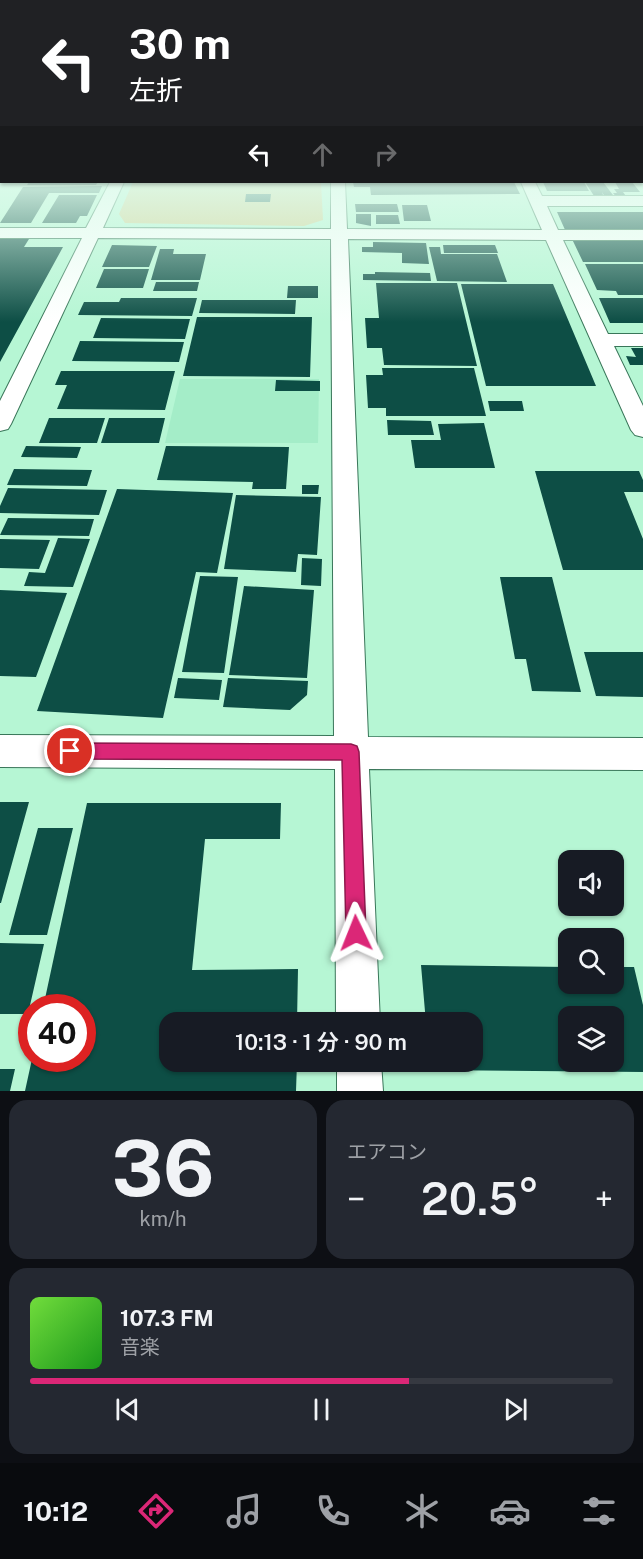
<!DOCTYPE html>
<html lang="ja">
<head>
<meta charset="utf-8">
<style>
	body { margin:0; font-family:"Public Sans","Noto Sans JP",sans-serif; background:#242831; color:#f1f3f6; height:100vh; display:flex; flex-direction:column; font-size:22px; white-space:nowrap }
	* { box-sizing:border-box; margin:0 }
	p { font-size:20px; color:#9ea1a6 }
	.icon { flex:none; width:33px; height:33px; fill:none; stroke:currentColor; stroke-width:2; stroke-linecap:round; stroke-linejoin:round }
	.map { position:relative; height:1091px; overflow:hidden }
	.details { display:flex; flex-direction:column; gap:9px; padding:9px; background:#0d0f14; flex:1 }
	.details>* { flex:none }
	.top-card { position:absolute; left:0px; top:0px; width:644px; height:183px; box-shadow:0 2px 4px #0004; background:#202124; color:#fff; overflow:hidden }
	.controls { position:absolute; left:558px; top:850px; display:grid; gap:12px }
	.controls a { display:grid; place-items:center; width:66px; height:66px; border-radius:12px; background:#171b24; box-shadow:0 2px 4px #0004; font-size:30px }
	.speed { position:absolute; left:18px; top:994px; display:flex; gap:12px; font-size:30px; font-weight:700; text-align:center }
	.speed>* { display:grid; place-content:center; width:78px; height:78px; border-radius:50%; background:#171b24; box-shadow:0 2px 4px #0004; line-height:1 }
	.speed .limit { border:9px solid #d22; background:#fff; color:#111 }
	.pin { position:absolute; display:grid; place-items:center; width:51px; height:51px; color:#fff; margin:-26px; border:3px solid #fff; border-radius:50%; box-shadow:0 2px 6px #0007 }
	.me { position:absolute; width:66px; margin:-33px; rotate:358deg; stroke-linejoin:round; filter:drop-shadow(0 0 4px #0008) }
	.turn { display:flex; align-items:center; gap:21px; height:126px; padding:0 30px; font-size:27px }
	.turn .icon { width:78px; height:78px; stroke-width:2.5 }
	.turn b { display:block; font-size:42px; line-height:51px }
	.lanes { display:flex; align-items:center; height:57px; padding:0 30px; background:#0003; justify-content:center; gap:30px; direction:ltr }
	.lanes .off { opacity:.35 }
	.big { font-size:45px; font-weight:600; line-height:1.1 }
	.details .widget { flex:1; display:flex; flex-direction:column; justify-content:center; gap:9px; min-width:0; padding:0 21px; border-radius:18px; background:#242831 }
	.details .dial { align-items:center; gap:0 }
	.dial b { font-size:78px; line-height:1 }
	.song { display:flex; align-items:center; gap:18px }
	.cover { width:72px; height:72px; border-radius:9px; background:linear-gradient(135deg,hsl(100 70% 55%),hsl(120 70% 35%)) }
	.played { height:6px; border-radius:3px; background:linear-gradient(90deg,#db2777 65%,#363941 65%) }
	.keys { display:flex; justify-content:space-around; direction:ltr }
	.heat { display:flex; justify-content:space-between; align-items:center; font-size:33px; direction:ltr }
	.details .tiles { flex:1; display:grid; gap:9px; grid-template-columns:1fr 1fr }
	.widget:last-child { grid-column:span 2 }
	.trip { position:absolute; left:159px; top:1012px; width:324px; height:60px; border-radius:18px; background:#171b24; box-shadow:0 2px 4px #0004; font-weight:600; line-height:60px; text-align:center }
	.tabs { display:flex; height:96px; justify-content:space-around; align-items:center; background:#090b0e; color:#9ea1a6 }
	.tabs .icon { width:42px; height:42px }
	.tabs .selected { color:#db2777 }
	.tabs b { font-size:27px; color:#f1f3f6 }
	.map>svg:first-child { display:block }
	.built { fill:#a4edc8 }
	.green { fill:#d6ce90 }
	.building { fill:#0d4e45; fill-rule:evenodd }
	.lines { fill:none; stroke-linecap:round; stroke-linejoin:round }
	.minor-casing { stroke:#397659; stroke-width:2 }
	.minor { fill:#fff; fill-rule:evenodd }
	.route { fill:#db2777; stroke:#8e194d; stroke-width:1.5 }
</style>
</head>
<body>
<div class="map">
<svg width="643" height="1091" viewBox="0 0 643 1091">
	<rect width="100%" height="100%" fill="#b6f6d4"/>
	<path class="built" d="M180,379H319L318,443H165Z"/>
	<path class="green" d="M133,182H321L323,220L304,226L125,223L119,214Z"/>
	<path class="building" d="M29,182H98L96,185H27Z
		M353,182H514L520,194L371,195L370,187H354Z
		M543,182H584L589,191H547Z
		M585,182H603L616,199H606L602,192L604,198L596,199Z
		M615,182H632L640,192H623L628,199H618L613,193H617L614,189H619Z
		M102,186L99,193H49L31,223H0L23,187Z
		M246,194H271L270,202H245Z
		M59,195H97L87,216H80L76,223H42Z
		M355,204H397L399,212H356Z
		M402,205H427L431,221H404Z
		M557,212H643V232H566Z
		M356,214H371V226L356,223Z
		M376,215H398L400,224H376Z
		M0,239H29L24,247H63L0,362Z
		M572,239H643V262H583Z
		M373,242L426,243L429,264L402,263V253L362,252V247H373Z
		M112,245L157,246L149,267H102Z
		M443,245H495L498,253H444Z
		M429,247H440L441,254H497L507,282L437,281Z
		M160,249H174L173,254H206L200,280H151Z
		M585,264H643V295H618L616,291L597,290Z
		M104,269H149L143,288H96Z
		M375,272L430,273L431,281L363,280V274H375Z
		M156,282H199L197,291H153Z
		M376,283H457L477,366L384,365L382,348H367L365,318H379Z
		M461,284H553L596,386H486Z
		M288,286H318V298H287Z
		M121,298H197L192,316L78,315L84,302H119Z
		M599,298H643V323H610Z
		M202,300H296L295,314L199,313Z
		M197,317H312L310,377L183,376Z
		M101,318L190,319L185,339L93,338Z
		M80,341L184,342L179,362L72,361Z
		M631,348H643V365H630L626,356L636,357Z
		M382,368H474L486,416H386V408H368L366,375H383Z
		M61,371H175L165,410L57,409L67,385H55Z
		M276,380L320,381V391H275Z
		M488,401H522L524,411H490Z
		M49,418H105L97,443H39Z
		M109,418H165L159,443H101Z
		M387,420L431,421L434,435H388Z
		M484,423L495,468H415L411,440H441L438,424Z
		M26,446L81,447L77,458L21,457Z
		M166,446L289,447L286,489H252L253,482L157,480Z
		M14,469L92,470L87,486L7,485Z
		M535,471H639L643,480V492H624L643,539V570H563Z
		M302,485H319L318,494H302Z
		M8,488L107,490L99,515L0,513V506Z
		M117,489L233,493L217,573L196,572L163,718L37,711Z
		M236,495L321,497L317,555L298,554L296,572L224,569Z
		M8,518L94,519L89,536L0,535Z
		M58,538L90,539L73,587L24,586L29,572L45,573Z
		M0,539L50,540L39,569L0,568Z
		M302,558L322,559L321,586L301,585Z
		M200,576L238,577L224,673L182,672Z
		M500,577H552L581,692L532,691L526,659H515Z
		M244,586L314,590L307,678L229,675Z
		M0,590L67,593L36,677L0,676Z
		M584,652H643V697L596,696Z
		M178,678L222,680L219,700L174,698Z
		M228,678L308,681L307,695L290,710L223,707Z
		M0,802H29L1,903H0Z
		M87,803H281L280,839H205L192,970L298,969L297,1023H170V1062H297L296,1091H25L32,1059H82V1008H43Z
		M38,828H73L47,935H9Z
		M0,943L44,944L28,1014H0Z
		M421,965L568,967V984H614V967H634L643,1005V1072L429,1070V1062H472V1023H426ZM568,1017H614V1062H568Z
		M0,1069H15L10,1091H0Z"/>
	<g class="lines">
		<defs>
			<path id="minor" d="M110,182H124L103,228L331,229V182H345L347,229L542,230L521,182H535L542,196H643V206H547L558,230H643V240H563L608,334H643V346H614L643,406V437L635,435L631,430L546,240L348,239L368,737L643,738V770L369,769L380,1023H336L335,769L0,767V735L334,736L331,239L98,238L11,424L8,429L0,431V401L82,238H0V228H86Z
				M337,1062H381L383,1091H337Z"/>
		</defs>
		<use href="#minor" class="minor-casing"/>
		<use href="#minor" class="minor"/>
	</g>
	<linearGradient id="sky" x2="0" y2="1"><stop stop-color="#65aeda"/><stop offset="0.52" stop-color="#defbec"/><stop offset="1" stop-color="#defbec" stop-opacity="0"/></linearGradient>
	<rect width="643" height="322" fill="url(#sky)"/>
	<path class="route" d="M70,743L351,744L357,746L359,752L366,933L363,940L356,943L349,940L346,933L342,760L70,759L64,757L62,751L64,746Z"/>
</svg>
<div class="controls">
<a><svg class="icon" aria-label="sound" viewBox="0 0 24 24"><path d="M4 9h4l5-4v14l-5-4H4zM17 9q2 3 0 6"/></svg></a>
<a><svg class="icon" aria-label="search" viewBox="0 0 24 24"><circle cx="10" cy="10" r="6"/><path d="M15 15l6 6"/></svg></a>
<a><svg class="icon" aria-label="layers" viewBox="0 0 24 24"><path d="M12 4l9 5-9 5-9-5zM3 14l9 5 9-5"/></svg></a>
</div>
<div class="speed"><div class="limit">40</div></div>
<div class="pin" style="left:70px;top:751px;background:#d93025"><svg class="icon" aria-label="arrive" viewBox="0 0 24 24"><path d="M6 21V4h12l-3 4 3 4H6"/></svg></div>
<svg class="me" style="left:356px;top:933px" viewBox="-20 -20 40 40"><path d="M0-17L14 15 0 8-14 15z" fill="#db2777" stroke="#fff" stroke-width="4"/></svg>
<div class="trip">10:13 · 1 分 · 90 m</div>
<div class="top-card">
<div class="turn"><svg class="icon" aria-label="left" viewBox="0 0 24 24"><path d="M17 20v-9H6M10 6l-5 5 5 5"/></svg><div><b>30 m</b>左折</div></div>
<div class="lanes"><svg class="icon" aria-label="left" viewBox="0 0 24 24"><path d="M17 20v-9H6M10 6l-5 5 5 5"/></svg><svg class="icon off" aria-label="ahead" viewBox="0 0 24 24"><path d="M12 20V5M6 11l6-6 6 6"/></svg><svg class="icon off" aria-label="right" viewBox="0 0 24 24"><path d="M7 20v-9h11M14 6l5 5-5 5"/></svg></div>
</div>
</div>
<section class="details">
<div class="tiles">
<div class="widget dial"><b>36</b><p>km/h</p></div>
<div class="widget"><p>エアコン</p>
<div class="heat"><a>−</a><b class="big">20.5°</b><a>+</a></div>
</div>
<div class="widget">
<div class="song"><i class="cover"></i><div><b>107.3 FM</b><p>音楽</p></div></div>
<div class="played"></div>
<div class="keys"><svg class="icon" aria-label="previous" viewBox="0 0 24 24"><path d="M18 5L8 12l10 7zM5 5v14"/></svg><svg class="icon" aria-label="pause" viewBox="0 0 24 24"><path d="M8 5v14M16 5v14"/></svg><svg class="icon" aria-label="next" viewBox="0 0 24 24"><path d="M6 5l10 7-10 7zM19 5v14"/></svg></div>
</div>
</div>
</section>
<nav class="tabs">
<b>10:12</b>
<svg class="icon selected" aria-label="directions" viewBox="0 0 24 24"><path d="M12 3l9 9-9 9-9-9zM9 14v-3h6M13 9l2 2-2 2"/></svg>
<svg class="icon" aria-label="music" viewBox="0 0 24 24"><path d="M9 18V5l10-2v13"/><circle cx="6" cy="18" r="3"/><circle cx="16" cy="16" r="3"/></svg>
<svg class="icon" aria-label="phone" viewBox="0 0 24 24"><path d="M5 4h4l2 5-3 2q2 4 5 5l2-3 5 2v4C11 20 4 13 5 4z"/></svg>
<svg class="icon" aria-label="climate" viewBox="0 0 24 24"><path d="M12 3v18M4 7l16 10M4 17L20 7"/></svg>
<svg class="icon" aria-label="car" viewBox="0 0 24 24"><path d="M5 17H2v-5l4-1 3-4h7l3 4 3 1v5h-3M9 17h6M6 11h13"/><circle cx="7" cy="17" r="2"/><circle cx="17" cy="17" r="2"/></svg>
<svg class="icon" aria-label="filters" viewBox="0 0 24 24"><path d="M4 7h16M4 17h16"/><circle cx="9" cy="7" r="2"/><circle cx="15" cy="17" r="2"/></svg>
</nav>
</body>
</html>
